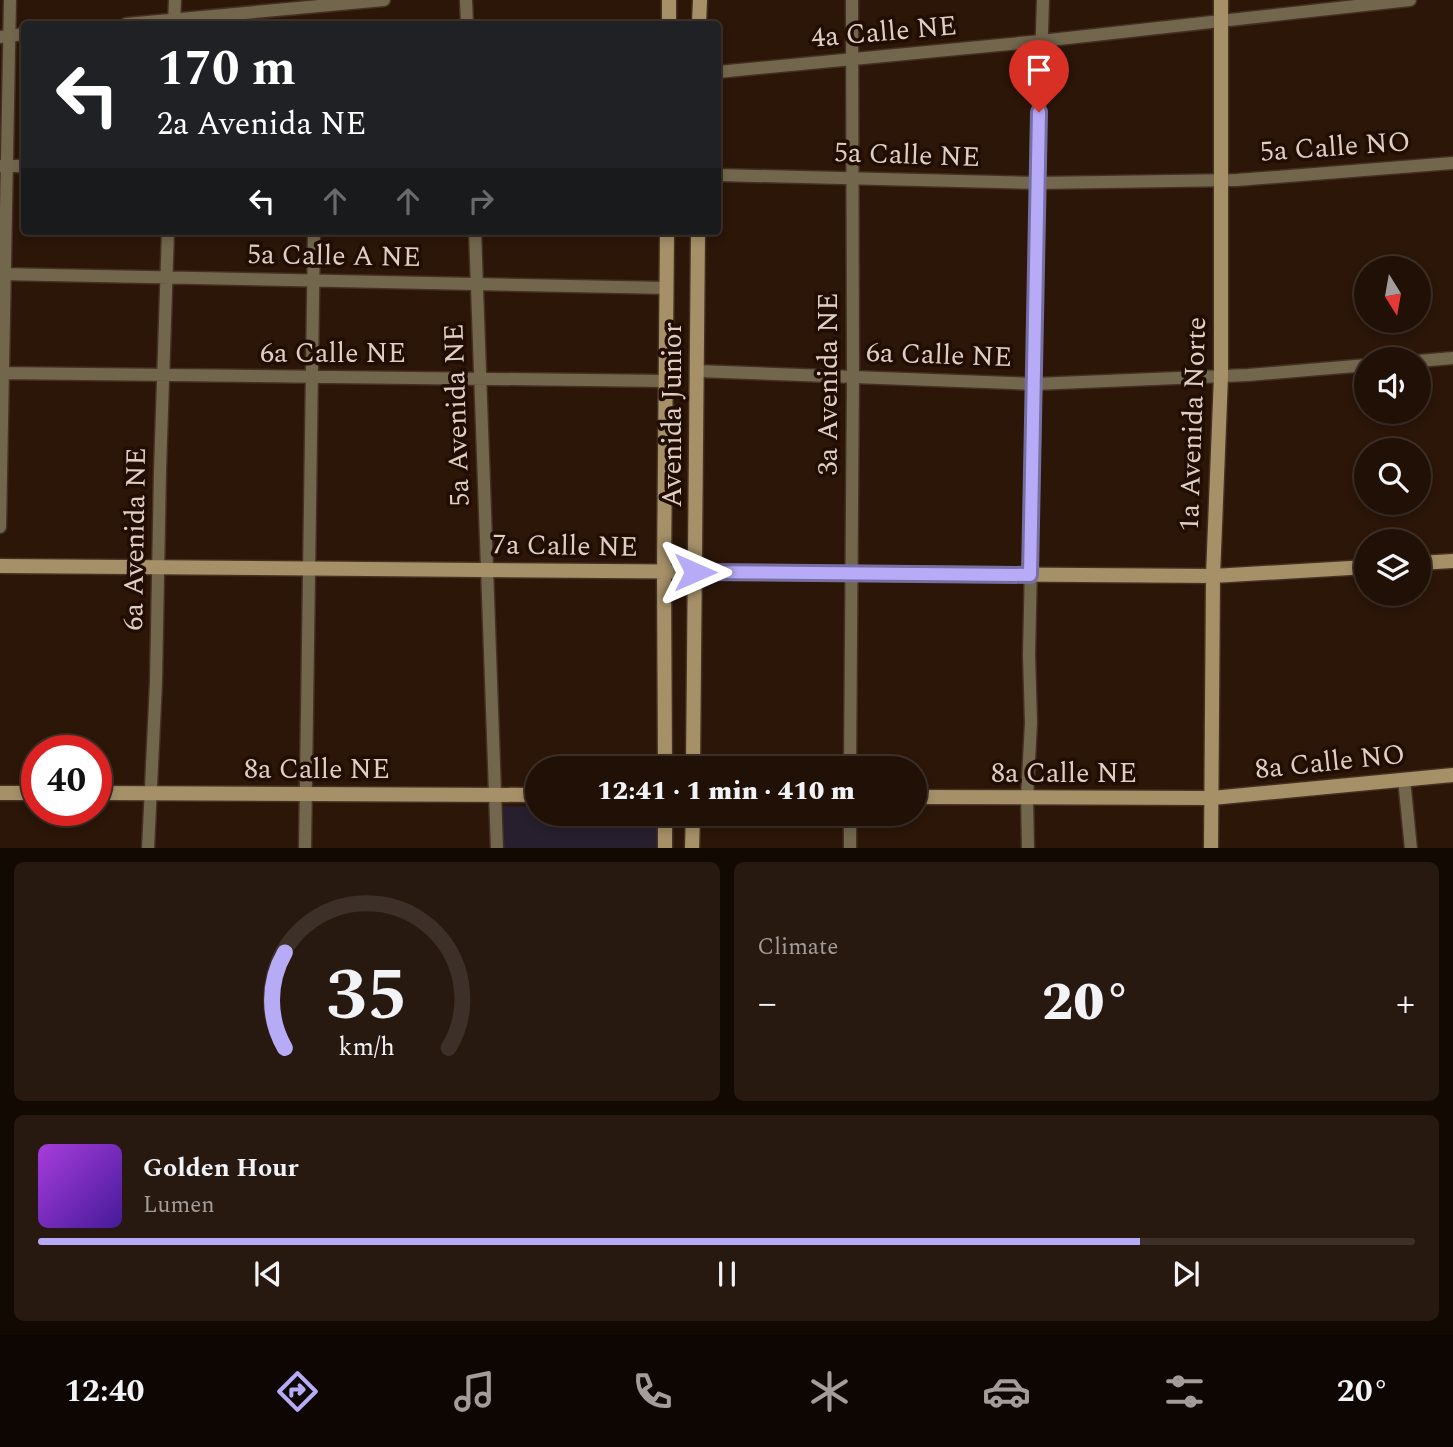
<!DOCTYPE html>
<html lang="en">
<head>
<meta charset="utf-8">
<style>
	body { margin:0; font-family:Spectral,serif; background:#281910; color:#f1f3f6; height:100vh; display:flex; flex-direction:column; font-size:26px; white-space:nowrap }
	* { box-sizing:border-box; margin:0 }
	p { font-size:23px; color:#a29d9b }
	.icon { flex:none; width:38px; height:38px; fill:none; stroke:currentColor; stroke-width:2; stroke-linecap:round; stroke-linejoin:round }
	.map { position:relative; height:848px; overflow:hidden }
	.panel { display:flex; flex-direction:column; gap:14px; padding:14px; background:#120903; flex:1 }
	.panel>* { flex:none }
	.banner { position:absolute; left:21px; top:21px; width:700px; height:214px; border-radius:7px; box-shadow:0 4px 10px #0003,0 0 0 2px #3d3028; background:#202124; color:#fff; overflow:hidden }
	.needle { width:46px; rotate:169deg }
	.tools { position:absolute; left:1354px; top:256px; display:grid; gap:14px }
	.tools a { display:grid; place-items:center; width:77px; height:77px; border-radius:50%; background:#201006; box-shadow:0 4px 10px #0003,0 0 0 2px #3d3028; font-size:35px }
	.speed { position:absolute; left:21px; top:735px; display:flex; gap:14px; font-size:35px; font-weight:700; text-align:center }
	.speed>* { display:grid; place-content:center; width:91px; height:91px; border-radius:50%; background:#201006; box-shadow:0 4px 10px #0003,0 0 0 2px #3d3028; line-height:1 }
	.speed .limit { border:10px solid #d22; background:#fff; color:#111 }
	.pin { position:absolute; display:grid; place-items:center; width:60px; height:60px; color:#fff; margin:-72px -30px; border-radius:50% 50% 50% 0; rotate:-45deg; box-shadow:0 0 7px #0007 }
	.pin .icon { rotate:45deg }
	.me { position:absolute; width:77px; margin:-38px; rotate:90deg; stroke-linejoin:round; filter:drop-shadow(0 0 5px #0008) }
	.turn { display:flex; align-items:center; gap:24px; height:147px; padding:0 21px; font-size:32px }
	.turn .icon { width:91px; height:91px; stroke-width:2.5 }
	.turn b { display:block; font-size:49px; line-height:60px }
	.lanes { display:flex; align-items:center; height:66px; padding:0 21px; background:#0003; justify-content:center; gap:35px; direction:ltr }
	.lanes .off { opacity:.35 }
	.big { font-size:52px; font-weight:800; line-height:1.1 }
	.panel .card { flex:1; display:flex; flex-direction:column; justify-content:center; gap:10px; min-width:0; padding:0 24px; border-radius:10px; background:#281910 }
	.panel .dial { align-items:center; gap:0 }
	.dial svg { height:182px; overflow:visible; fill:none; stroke:#3d3028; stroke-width:7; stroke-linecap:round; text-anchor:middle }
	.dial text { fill:#f1f3f6; stroke:none }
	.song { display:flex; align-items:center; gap:21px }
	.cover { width:84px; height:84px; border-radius:10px; background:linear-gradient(135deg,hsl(280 70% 55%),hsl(260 70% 35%)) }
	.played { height:7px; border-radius:4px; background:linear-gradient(90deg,#b7abf8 80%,#3d3028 80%) }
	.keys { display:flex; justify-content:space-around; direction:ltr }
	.heat { display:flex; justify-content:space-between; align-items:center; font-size:38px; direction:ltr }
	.panel .tiles { flex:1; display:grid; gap:14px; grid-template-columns:1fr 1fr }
	.card:last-child { grid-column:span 2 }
	.trip { position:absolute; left:525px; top:756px; width:402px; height:70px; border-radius:35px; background:#201006; box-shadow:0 4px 10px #0003,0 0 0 2px #3d3028; font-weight:800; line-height:70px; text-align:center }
	.menu { display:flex; height:112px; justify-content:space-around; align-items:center; background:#0d0602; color:#a29d9b }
	.menu .icon { width:49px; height:49px }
	.menu .on { color:#b7abf8 }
	.menu b { font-size:32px; color:#f1f3f6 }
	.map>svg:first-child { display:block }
	.education { fill:#271f2e }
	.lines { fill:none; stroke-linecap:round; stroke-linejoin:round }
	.street-casing { stroke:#443023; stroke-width:15 }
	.secondary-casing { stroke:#443023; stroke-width:17 }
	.street { stroke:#72664d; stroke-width:12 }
	.secondary { stroke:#a59068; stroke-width:14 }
	.route-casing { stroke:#776fa1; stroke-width:18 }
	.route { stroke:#b7abf8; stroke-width:12 }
	.labels { text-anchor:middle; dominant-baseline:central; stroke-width:7; stroke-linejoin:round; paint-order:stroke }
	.street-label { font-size:28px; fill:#decfc6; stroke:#210d02 }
</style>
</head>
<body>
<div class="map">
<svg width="1453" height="849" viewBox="0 0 1453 849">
	<rect width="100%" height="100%" fill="#2b1608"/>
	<path class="education" d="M496,806L537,807V814H659L658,848H496Z"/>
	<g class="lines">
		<defs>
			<path id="street" d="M466,0L467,24
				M126,24L384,0
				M174,24L175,0
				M0,37L24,34
				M718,72L1041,41L1410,0
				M0,166H24
				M718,175L1037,183L1237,180L1453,163
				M475,231L497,849
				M0,274L667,288
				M1419,361L1453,358
				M697,371L1035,384L1248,375L1367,365
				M0,373L666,381
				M0,527L10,0
				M850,768L853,377L852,0
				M1404,779L1411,849
				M148,849L156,682L160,471L168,231
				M305,849L314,231
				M850,849V814
				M1028,849L1027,797L1031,723L1029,655L1035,384L1037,183L1043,0"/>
			<path id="secondary" d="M669,24V0
				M699,24L700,0
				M1419,563L1453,561
				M0,566L1213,576L1367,567
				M665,768L664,572L667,231
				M693,768L698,231
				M0,793H37
				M96,793L537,795
				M915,797L1212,798L1453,775
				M665,849V814
				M692,849L693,814
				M1211,849L1213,576L1221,376V0"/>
		</defs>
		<use href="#street" class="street-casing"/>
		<use href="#secondary" class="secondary-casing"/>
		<use href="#street" class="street"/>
		<use href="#secondary" class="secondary"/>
	</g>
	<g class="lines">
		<defs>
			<path id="route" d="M695,572L1030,575L1039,112"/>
		</defs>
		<use href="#route" class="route-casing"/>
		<use href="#route" class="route"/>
	</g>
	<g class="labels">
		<g class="street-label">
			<text transform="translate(884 32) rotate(-5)">4a Calle NE</text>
			<text transform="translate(1335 147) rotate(-4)">5a Calle NO</text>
			<text transform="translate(907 155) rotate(2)">5a Calle NE</text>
			<text transform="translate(334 256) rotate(1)">5a Calle A NE</text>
			<text x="333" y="353">6a Calle NE</text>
			<text transform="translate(939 355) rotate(2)">6a Calle NE</text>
			<text transform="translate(828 384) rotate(-90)">3a Avenida NE</text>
			<text transform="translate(457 415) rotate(-92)">5a Avenida NE</text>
			<text transform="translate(672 415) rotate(-90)">Avenida Junior</text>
			<text transform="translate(1193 424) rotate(-88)">1a Avenida Norte</text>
			<text transform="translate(135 539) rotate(-89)">6a Avenida NE</text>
			<text transform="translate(565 546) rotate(1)">7a Calle NE</text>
			<text transform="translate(1330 762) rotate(-6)">8a Calle NO</text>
			<text x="317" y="769">8a Calle NE</text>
			<text x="1064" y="773">8a Calle NE</text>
		</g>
	</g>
</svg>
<div class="tools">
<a><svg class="needle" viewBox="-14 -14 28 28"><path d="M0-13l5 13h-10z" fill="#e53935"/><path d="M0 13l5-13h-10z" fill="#a29d9b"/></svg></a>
<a><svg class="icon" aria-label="sound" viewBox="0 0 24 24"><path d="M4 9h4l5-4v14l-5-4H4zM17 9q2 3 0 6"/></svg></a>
<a><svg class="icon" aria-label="search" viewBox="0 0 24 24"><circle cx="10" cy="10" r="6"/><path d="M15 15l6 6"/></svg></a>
<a><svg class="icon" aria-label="layers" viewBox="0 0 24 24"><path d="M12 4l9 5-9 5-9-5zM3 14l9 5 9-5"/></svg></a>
</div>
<div class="speed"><div class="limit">40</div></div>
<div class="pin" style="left:1039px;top:112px;background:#d93025"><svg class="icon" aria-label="arrive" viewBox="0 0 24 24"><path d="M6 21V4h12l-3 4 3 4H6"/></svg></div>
<svg class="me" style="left:695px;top:572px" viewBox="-20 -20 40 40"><path d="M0-17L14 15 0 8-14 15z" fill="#b7abf8" stroke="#fff" stroke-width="4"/></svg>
<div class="trip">12:41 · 1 min · 410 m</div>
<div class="banner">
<div class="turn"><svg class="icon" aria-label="left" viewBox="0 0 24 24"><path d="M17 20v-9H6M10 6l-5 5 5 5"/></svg><div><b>170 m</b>2a Avenida NE</div></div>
<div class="lanes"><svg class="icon" aria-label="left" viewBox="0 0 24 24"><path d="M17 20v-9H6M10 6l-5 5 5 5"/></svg><svg class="icon off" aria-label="ahead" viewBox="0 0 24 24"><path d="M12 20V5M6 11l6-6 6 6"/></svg><svg class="icon off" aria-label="ahead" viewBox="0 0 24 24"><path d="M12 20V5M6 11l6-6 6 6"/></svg><svg class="icon off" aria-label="right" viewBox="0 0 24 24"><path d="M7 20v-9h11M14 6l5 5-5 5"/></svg></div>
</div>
</div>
<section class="panel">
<div class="tiles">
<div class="card dial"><svg viewBox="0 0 100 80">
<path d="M14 69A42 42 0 1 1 86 69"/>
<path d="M14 69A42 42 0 0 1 14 27" stroke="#b7abf8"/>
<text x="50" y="56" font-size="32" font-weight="700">35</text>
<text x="50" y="72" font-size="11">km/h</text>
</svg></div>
<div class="card"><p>Climate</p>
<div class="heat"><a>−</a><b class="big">20°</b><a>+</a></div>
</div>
<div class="card">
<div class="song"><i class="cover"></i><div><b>Golden Hour</b><p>Lumen</p></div></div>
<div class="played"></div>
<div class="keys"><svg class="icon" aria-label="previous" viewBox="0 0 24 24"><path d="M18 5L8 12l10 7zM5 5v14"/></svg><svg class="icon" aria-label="pause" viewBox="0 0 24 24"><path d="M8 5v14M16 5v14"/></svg><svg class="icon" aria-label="next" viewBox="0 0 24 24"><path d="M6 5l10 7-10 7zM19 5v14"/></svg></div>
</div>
</div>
</section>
<nav class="menu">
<b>12:40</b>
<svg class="icon on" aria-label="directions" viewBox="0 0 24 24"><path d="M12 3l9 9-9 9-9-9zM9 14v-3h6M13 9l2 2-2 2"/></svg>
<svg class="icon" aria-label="music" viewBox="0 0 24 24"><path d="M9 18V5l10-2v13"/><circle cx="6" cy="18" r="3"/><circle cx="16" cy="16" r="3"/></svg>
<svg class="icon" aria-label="phone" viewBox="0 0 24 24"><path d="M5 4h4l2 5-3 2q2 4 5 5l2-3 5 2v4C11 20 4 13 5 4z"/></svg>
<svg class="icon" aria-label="climate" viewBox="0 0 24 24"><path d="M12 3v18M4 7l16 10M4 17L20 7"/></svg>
<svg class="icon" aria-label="car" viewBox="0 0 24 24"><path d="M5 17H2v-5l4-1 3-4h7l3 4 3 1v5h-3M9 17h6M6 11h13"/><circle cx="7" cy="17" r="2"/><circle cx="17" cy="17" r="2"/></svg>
<svg class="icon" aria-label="filters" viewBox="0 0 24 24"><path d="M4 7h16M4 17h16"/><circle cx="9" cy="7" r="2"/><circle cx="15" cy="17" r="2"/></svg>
<b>20°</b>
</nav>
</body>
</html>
